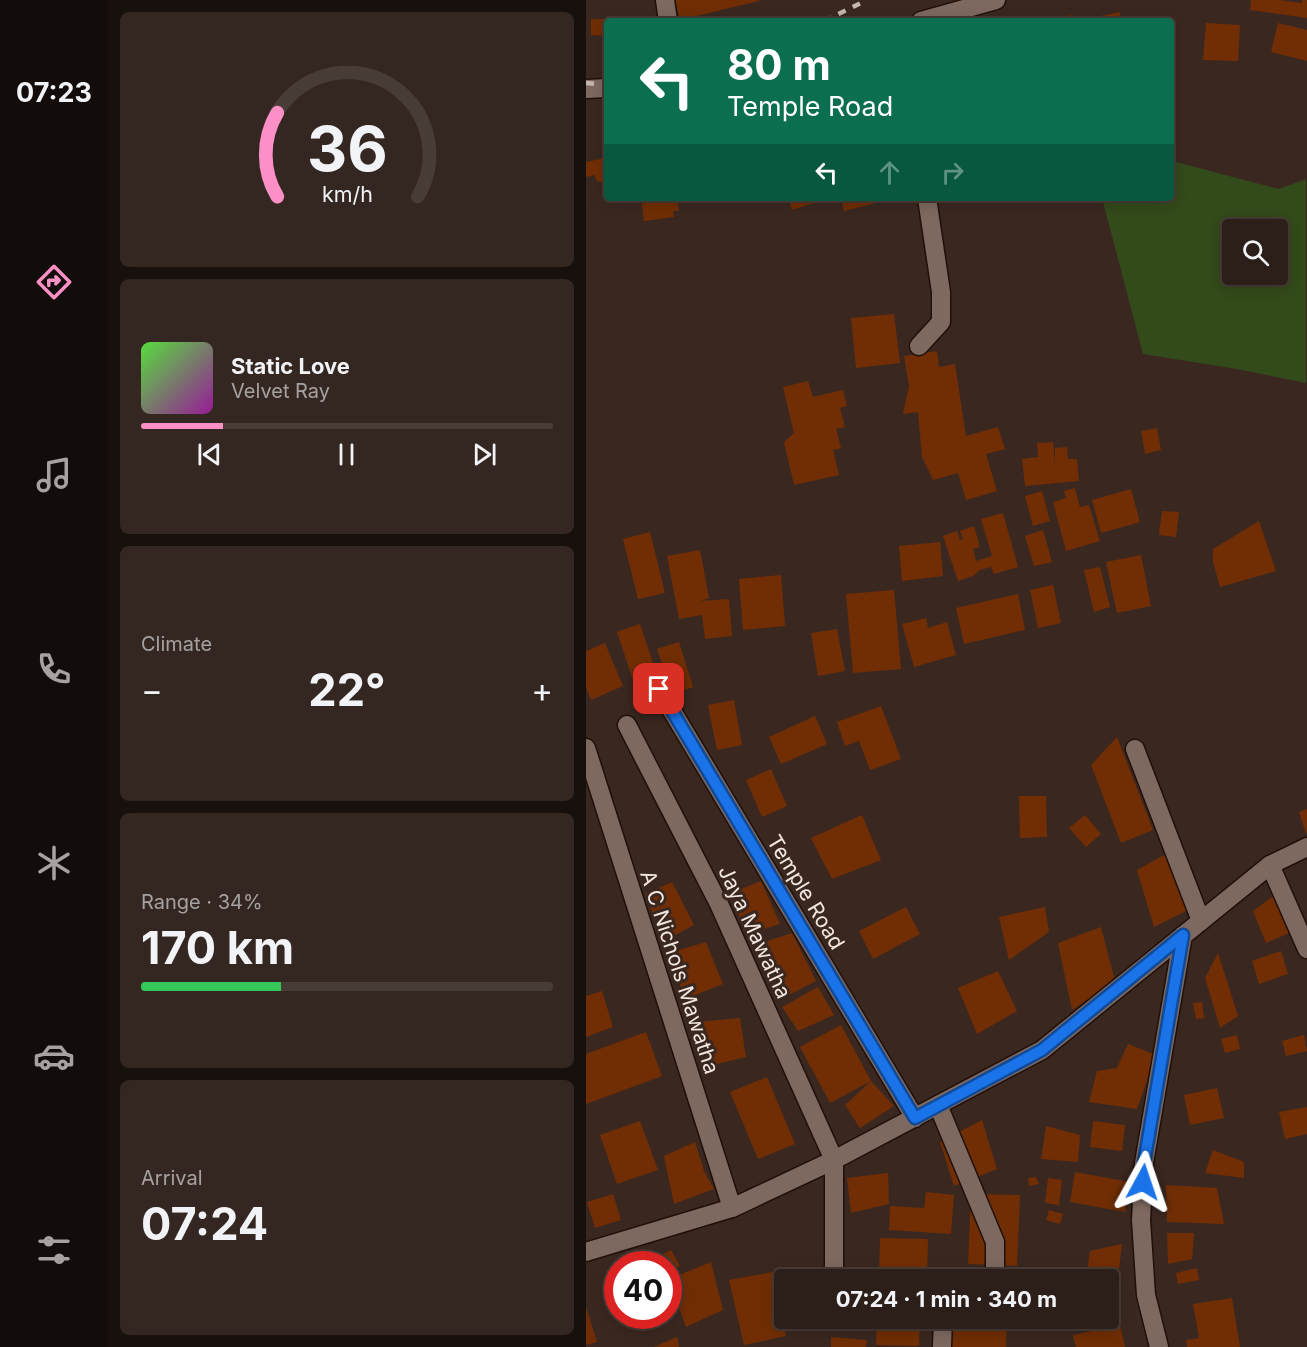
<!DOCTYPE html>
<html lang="en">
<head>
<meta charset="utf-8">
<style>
	body { margin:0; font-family:Inter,sans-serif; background:#342721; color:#f1f3f6; height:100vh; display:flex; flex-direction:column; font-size:22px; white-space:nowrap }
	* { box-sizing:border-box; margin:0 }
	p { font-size:20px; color:#a6a2a2 }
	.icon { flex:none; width:33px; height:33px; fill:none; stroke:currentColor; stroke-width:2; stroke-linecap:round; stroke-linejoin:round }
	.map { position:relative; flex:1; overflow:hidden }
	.drawer { display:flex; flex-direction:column; gap:12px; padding:12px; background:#18100d; width:478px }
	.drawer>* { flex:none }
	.top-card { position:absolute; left:18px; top:18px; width:570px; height:183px; border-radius:6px; box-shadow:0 3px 15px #0003,0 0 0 2px #483c37; background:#0b6e4f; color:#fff; overflow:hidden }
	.tools { position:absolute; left:636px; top:219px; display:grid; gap:12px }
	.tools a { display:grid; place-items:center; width:66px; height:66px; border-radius:6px; background:#2c1e18; box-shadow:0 3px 15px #0003,0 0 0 2px #483c37; font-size:30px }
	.speed { position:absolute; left:18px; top:1251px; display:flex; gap:12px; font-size:30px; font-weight:700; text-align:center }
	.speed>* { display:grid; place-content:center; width:78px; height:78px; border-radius:50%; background:#2c1e18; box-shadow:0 3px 15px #0003,0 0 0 2px #483c37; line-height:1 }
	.speed .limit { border:9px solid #d22; background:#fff; color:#111 }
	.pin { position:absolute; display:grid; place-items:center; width:51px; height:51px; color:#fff; margin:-26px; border-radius:12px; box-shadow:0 3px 9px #0006 }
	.me { position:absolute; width:66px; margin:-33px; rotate:5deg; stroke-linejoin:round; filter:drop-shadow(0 0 4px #0008) }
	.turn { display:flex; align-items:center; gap:21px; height:126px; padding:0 24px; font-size:27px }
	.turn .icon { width:78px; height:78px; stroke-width:2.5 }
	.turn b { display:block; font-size:42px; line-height:51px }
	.lanes { display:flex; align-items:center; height:57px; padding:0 24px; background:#0003; justify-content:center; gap:30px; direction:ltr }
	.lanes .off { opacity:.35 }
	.big { font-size:45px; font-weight:700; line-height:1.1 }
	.drawer .widget { flex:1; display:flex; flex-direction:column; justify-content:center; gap:9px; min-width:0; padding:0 21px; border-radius:9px; background:#342721 }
	.drawer .dial { align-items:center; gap:0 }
	.dial svg { height:156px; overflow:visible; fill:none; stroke:#483c37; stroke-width:7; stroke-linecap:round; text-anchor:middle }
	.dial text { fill:#f1f3f6; stroke:none }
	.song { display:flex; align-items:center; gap:18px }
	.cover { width:72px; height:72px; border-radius:9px; background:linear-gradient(135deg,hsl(110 70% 55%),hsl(300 70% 35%)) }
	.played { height:6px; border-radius:3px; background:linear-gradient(90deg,#fb8fc6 20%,#483c37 20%) }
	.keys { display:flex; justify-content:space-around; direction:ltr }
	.heat { display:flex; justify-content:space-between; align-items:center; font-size:33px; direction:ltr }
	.charge { height:9px; border-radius:4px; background:linear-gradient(90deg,#34c759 34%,#483c37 0) }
	.trip { position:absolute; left:188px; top:1269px; width:345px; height:60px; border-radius:6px; background:#2c1e18; box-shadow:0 3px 15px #0003,0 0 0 2px #483c37; font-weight:700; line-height:60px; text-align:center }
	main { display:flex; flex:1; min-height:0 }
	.tabs { display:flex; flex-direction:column; width:108px; justify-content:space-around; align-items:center; background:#120c0a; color:#a6a2a2 }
	.tabs .icon { width:42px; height:42px }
	.tabs .selected { color:#fb8fc6 }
	.tabs b { font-size:27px; color:#f1f3f6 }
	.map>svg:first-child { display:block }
	.green { fill:#334a1a; fill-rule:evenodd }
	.building { fill:#712e05 }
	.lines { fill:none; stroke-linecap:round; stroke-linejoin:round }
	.minor-casing { stroke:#201009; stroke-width:21 }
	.tertiary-casing { stroke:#201009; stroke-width:21 }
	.minor { stroke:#7e6960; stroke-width:18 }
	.tertiary { stroke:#7e6960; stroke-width:18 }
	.rail { stroke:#c4b6b0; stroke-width:4.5; stroke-dasharray:8 8; stroke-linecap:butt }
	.route-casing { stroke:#114b97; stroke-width:15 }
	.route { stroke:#1a73e8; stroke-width:10 }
	.labels { text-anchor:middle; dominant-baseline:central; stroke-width:6; stroke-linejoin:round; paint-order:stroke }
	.street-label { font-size:21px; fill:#f3e7e1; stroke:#3a2820 }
</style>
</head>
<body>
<main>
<nav class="tabs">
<b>07:23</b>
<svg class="icon selected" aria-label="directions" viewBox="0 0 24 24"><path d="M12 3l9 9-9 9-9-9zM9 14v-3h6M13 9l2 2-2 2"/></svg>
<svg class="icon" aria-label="music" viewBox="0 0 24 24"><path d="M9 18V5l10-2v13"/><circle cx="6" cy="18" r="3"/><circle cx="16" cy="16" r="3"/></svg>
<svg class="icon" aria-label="phone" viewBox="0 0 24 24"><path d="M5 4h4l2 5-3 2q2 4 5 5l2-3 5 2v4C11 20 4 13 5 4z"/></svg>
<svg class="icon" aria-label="climate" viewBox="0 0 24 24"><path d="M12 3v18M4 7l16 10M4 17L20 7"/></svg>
<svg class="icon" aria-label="car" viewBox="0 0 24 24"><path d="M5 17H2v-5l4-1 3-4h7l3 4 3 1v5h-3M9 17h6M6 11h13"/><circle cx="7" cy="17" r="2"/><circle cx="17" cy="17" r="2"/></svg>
<svg class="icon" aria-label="filters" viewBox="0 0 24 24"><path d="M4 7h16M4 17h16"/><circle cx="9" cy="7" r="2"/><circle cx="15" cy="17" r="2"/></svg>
</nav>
<section class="drawer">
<div class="widget dial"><svg viewBox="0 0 100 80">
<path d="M14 69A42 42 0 1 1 86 69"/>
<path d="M14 69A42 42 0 0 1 14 26" stroke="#fb8fc6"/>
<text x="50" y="56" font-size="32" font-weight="700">36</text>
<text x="50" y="72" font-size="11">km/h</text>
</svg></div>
<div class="widget">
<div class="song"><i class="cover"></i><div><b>Static Love</b><p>Velvet Ray</p></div></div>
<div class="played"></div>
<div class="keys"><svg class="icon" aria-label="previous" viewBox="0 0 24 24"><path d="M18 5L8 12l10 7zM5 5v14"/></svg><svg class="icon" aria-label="pause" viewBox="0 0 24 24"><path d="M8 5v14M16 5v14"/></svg><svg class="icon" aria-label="next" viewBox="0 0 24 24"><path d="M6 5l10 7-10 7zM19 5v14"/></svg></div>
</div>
<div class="widget"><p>Climate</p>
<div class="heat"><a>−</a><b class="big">22°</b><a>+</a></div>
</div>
<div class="widget"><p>Range · 34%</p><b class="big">170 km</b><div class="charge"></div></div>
<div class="widget"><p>Arrival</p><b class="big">07:24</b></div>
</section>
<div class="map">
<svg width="721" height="1347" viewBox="0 0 721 1347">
	<rect width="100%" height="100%" fill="#3a2820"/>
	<path class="green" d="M586,161L693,189L720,179V383L651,369L557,354L516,198H585V162ZM646,230H692V274H646Z"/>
	<path class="building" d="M89,0H173V1L94,20Z
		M665,0H693L716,3V0H721V18L664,10Z
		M534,12L535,21H495V20Z
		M485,15L486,21H460V20Z
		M574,16V21H552V17Z
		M5,19H21V36L5,35Z
		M620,23L654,25L652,61L617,60Z
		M692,23L721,30V61L685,52Z
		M19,158L21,181L12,182L8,175L0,177V162Z
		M55,198H91L93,211H87L88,217L58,221Z
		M203,198H227L228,203L206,210Z
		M255,198H306V199L258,211Z
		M308,314L314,363L270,368L265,318Z
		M351,351L353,367L369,364L380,436L412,427L419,449L400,454L411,491L380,500L372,473L347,480L336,457L332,412L317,414L323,386L318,356Z
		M222,381L227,397L257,390L261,406L254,408L259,427L250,429L255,448L247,450L253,475L208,485L198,442L208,433L197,387Z
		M571,428L575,450L559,454L555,431Z
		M467,442L469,465V448L481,447L482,459H491L493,481L439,486L436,459L452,457L451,443Z
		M489,488L494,507L503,505L514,541L480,551L467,502L480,498L478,491Z
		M545,489L554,522L515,533L506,500Z
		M456,491L464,521L447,526L439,496Z
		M576,511L593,512L590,537L573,535Z
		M417,513L432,567L408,574L405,567L394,570L387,576L372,581L357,536L371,531L374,540L377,539L374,531L388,526L394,547L387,549L390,561L406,556L395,519Z
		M673,521L690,571L634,587L627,562V549Z
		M457,530L466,562L448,566L439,536Z
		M64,532L79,593L52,599L37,539Z
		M354,542L357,576L316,581L313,546Z
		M114,550L123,598L115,601L143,599L146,636L119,639L116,615L93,619L81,556Z
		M555,555L565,606L531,613L520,562Z
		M514,567L524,607L508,612L498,570Z
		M195,575L199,626L157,630L153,579Z
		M467,585L475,623L452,628L444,590Z
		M308,590L315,669L267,673L260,594Z
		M432,594L439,630L378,644L370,608Z
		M340,618L342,628L361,622L370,655L328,667L316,624Z
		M54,624L72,678L49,686L31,632Z
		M251,629L259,671L232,676L225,633Z
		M93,642L107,687L86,694L71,649Z
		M19,643L37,686L5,700L0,688V651Z
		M148,700L156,745L131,750L122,705Z
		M295,706L315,759L284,770L273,741L259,746L251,722Z
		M229,716L241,744L195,764L183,737Z
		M531,737L567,830L535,843L505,765Z
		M185,769L201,806L176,817L160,780Z
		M433,796H460L461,837L434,838Z
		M721,809V833H720L713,812Z
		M276,815L295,860L246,879L225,838Z
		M499,815L515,834L500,847L483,828Z
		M582,853L604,909L568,927L551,870Z
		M175,881L194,924L161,934L143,894Z
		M86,882L108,925L78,941L59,894Z
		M692,893L708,931L680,943L667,911Z
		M320,907L334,934L287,959L273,931Z
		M459,907L463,932L423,960L413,917Z
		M515,927L529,981L486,1010L472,943Z
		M206,933L230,981L201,996L172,944Z
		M120,942L137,984L99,999L83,953Z
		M695,951L702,974L673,984L666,961Z
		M632,953L652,1016L634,1028L619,978Z
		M412,971L431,1011L391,1034L372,988Z
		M232,987L248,1015L212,1031L196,1007Z
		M16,991L27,1027L0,1037V996Z
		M616,1002L618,1018L610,1019L607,1003Z
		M154,1018L160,1057L119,1067L111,1022Z
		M255,1025L285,1081L244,1103L214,1047Z
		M60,1032L76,1076L0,1104V1054Z
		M651,1035L654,1049L639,1053L635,1039Z
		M718,1035L721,1051L700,1056L696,1041Z
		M542,1044L570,1055L551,1109L503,1102L511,1071L531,1068Z
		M181,1077L209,1144L172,1159L144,1092Z
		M285,1081L308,1106L274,1128L259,1105Z
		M631,1088L638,1118L604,1125L598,1095Z
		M721,1107V1134L699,1139L693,1112Z
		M396,1120L411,1169L368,1186L354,1142Z
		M54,1121L72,1170L31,1184L14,1135Z
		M507,1121L539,1125L536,1151L504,1147Z
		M460,1126L494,1135L492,1162L455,1159Z
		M109,1142L118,1171L128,1189L88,1204L78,1156Z
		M627,1150L658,1162V1178L619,1173Z
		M489,1172L544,1182L539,1212L484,1202Z
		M302,1173L303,1204L265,1213L261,1178Z
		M450,1177L453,1184L443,1186L442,1178Z
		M462,1178L476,1180L473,1205L459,1203Z
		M580,1185L631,1188L638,1224L581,1222Z
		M340,1192L368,1195L365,1234L303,1230L304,1206L338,1208Z
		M27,1194L35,1220L9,1228L1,1202Z
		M385,1194L434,1195L431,1266L382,1264Z
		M463,1210L477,1214L474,1224L460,1220Z
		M581,1233H608L606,1259L582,1264Z
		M294,1238L342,1239L341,1280H293Z
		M536,1244L530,1294L522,1293V1280H500L504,1251Z
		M85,1250L94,1266L82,1273V1264H71L68,1259Z
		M125,1262L137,1310L100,1327L83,1279Z
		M32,1268V1289H31L25,1270Z
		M611,1268L613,1280L592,1284L590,1273Z
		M187,1272L200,1336L158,1345L143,1280Z
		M646,1298L654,1347H601L600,1340L613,1338L607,1304Z
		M0,1307L11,1342L0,1345Z
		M40,1316H54V1318L41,1322Z
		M291,1318H334L333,1346L290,1345Z
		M369,1318H421L420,1347H365Z
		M534,1325L539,1347H490L487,1335Z
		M91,1337L93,1347H68Z
		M245,1337L281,1340L280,1347H245Z"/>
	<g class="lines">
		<defs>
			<path id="minor" d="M79,0L82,21
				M335,21L410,0
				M0,89L21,88
				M333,346L355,322V292L341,198
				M73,689L329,1118
				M41,725L133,904L248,1160V1280
				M0,748L146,1208
				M549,749L615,921
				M684,865L721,949
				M352,1105L409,1242V1272L397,1280
				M356,1347L357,1318"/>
			<path id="tertiary" d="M0,1252L146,1208L248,1160L456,1050L684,865L721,847
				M573,1347L560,1295L555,1220L558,1163L597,935"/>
		</defs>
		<use href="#minor" class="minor-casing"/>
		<use href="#tertiary" class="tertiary-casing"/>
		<use href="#minor" class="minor"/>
		<use href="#tertiary" class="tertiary"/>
		<path class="rail" d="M238,21L281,0
			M0,83L21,85"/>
	</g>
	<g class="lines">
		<defs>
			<path id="route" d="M73,689L329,1118L456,1050L597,935L558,1163L557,1182"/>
		</defs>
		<use href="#route" class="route-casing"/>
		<use href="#route" class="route"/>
	</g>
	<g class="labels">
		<g class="street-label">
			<text transform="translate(220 892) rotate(59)">Temple Road</text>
			<text transform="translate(169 932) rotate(65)">Jaya Mawatha</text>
			<text transform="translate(94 972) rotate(72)">A C Nichols Mawatha</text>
		</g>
	</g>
</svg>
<div class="tools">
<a><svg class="icon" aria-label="search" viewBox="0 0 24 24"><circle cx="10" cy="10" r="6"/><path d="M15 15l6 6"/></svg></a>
</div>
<div class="speed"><div class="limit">40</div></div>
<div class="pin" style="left:73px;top:689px;background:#d93025"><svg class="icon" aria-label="arrive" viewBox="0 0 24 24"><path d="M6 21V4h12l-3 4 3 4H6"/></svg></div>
<svg class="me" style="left:557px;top:1182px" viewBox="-20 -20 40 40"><path d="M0-17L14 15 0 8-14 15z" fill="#1a73e8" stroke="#fff" stroke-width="4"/></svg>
<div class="trip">07:24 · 1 min · 340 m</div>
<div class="top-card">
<div class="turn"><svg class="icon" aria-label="left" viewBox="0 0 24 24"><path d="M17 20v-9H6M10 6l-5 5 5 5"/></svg><div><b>80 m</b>Temple Road</div></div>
<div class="lanes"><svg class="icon" aria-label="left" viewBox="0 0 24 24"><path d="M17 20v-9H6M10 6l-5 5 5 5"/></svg><svg class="icon off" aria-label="ahead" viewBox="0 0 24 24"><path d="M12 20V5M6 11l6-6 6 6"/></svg><svg class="icon off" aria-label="right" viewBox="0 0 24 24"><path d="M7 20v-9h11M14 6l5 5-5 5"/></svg></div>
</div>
</div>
</main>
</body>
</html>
